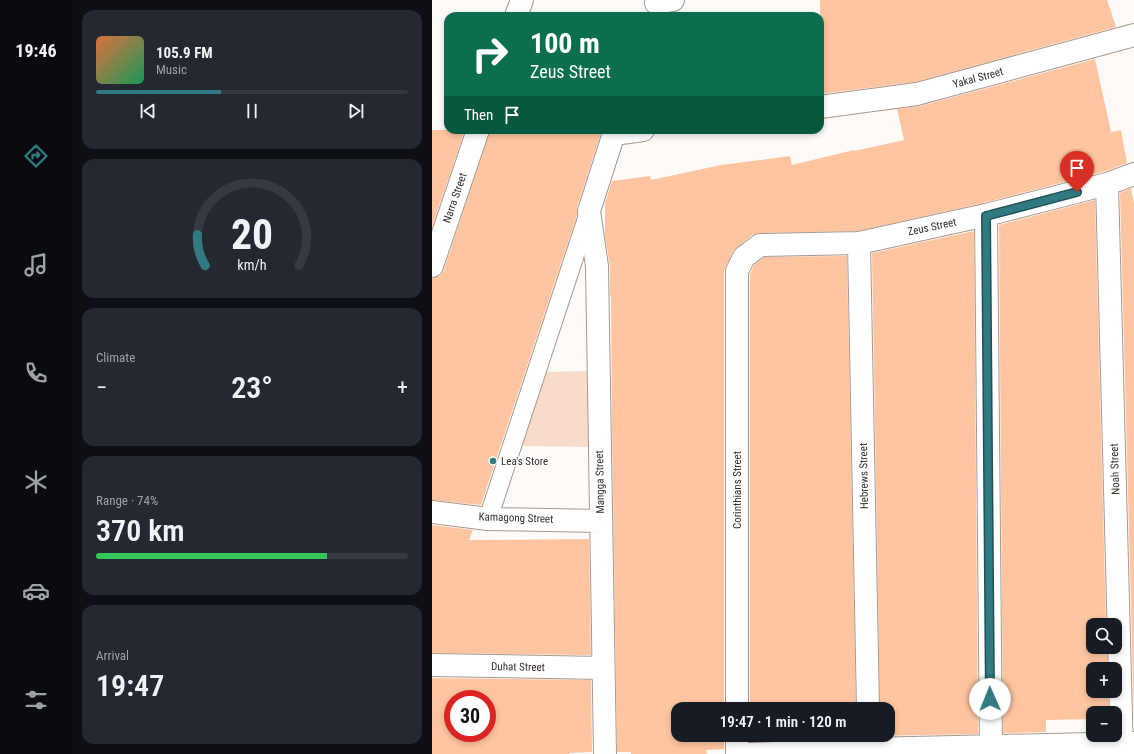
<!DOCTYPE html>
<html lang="en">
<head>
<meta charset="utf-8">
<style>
	body { margin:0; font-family:"Roboto Condensed",sans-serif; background:#242831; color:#f1f3f6; height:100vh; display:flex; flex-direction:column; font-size:15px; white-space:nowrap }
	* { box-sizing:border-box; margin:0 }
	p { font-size:13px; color:#9ea1a6 }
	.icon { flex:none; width:22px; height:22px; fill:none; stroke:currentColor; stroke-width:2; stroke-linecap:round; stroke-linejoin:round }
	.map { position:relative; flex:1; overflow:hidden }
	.details { display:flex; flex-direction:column; gap:10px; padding:10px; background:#0d0f14; width:360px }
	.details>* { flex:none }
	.top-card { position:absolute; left:12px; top:12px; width:380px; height:122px; border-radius:12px; box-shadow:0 2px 6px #0003; background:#0b6e4f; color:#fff; overflow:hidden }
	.buttons { position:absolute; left:654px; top:618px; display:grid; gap:8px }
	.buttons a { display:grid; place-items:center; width:36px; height:36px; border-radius:8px; background:#171b24; box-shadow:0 2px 6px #0003; font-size:20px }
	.speed { position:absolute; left:12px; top:690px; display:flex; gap:8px; font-size:20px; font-weight:700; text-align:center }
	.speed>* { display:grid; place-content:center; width:52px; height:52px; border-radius:50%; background:#171b24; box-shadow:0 2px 6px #0003; line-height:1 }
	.speed .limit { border:6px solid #d22; background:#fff; color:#111 }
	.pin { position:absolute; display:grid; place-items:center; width:34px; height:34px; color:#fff; margin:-41px -17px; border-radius:50% 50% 50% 0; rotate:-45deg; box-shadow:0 0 4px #0007 }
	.pin .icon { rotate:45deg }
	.me { position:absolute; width:44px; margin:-22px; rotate:359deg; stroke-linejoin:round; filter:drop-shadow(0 0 3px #0008) }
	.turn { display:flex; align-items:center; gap:14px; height:84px; padding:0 20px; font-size:18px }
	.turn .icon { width:52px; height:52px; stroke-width:2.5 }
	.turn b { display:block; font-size:28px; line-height:34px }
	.then { display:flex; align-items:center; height:38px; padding:0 20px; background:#0003; gap:8px; font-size:15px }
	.big { font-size:30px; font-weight:600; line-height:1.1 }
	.details .card { flex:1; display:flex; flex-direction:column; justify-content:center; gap:6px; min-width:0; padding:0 14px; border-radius:12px; background:#242831 }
	.details .dial { align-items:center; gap:0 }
	.dial svg { height:104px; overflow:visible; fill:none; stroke:#363941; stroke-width:7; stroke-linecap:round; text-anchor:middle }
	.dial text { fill:#f1f3f6; stroke:none }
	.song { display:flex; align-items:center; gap:12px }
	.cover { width:48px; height:48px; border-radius:6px; background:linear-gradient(135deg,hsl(20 70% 55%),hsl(150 70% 35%)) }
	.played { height:4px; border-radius:2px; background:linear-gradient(90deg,#327a81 40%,#363941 40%) }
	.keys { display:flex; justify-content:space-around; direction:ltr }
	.heat { display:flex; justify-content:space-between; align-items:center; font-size:22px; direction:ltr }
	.charge { height:6px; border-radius:3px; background:linear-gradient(90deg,#34c759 74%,#363941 0) }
	.trip { position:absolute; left:239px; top:702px; width:224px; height:40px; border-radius:12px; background:#171b24; box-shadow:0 2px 6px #0003; font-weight:600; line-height:40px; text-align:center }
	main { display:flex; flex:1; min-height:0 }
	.menu { display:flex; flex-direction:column; width:72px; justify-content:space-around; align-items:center; background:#090b0e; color:#9ea1a6 }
	.menu .icon { width:28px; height:28px }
	.menu .current { color:#327a81 }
	.menu b { font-size:18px; color:#f1f3f6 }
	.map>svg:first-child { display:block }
	.green { fill:#f8dbc9 }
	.building { fill:#ffc5a0; fill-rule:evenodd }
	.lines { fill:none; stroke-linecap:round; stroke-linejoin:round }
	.lane-casing { stroke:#a7978d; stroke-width:20 }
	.street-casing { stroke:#a7978d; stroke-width:24 }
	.lane { stroke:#fff; stroke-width:18 }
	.street { stroke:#fff; stroke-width:22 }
	.route-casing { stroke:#204f54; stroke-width:10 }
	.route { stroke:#327a81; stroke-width:7 }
	.poi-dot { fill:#327a81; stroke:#fff; stroke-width:1.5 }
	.labels { text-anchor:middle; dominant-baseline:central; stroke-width:3; stroke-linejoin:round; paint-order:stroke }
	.street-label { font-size:11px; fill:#362f2b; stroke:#fff }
	.poi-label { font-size:11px; fill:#362f2b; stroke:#fff; text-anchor:start }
</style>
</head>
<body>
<main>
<nav class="menu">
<b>19:46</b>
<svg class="icon current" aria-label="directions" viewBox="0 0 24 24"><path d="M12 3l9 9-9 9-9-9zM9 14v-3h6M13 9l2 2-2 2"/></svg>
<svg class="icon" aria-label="music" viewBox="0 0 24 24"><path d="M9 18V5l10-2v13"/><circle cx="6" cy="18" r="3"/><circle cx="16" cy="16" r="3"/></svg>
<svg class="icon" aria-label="phone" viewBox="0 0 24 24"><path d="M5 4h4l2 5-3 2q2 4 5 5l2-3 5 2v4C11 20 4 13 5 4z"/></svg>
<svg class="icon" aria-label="climate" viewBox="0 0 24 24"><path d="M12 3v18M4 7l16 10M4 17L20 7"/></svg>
<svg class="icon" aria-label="car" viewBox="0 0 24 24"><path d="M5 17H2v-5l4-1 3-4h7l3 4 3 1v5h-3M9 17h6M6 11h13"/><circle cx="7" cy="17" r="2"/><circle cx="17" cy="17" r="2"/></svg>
<svg class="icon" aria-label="filters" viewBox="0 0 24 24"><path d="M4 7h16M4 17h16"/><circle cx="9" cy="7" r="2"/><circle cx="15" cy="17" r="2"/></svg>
</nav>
<section class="details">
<div class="card">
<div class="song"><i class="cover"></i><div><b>105.9 FM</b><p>Music</p></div></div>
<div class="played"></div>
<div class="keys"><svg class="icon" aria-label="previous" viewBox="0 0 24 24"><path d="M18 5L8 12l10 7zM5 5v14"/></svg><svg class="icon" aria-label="pause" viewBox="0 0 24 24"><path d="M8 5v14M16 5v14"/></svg><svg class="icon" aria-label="next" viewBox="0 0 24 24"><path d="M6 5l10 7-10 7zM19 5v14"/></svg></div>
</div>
<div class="card dial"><svg viewBox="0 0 100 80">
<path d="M14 69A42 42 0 1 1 86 69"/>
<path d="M14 69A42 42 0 0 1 8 45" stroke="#327a81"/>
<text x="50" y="56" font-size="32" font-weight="700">20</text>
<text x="50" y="72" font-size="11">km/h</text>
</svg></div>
<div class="card"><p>Climate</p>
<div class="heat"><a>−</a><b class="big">23°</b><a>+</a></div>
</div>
<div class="card"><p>Range · 74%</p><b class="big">370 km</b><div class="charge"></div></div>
<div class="card"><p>Arrival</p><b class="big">19:47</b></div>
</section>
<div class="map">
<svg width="702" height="754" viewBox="0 0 702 754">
	<rect width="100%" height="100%" fill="#fefaf8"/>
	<path class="green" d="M163,371V447L85,446L109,372Z"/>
	<path class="building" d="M388,0H675L684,27L483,82L388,94Z
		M663,59L679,132L689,130L695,163L671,172L551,203L426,231L327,233L320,235L301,251L292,271V709H246V735H292V749L274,750L275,754H199V752H185L180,422L179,296H178V266L173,236V203L180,181L218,176L219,180L289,165L358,156L360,165L422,150V151L472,140L465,109L488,106Z
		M0,130H33L0,227Z
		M58,130H170L145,207V215L49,505L0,500V278L8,276L12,270Z
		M699,188L702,204V719L688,193Z
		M663,200L674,625H661V647H675V669H661V691H676V713H661V719L614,720V732L571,733L567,225Z
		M542,231L546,734L437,736L318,742V735H456V709H448L440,253Z
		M415,256L424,709H318V274L322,265L332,257Z
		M0,525L41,530L37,540L157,539L159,655L0,653Z
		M0,678L159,680L160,752L137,753V754H0ZM21,699H55V733H21Z"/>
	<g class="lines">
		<defs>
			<path id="lane" d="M56,519L157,212"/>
			<path id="street" d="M224,3L241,0
				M84,16L90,0
				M388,107L485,94L702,35
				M182,134L211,130
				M675,184L690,754
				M554,215L559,754
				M427,243L436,709
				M0,266L46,130
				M0,512L56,519L169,521
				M0,665L171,668
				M305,709V271L312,257L328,245L427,243L554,215L675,184L702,174
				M305,735V754
				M173,754L165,266L157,211L183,130
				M318,754L437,749L702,743"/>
		</defs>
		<use href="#lane" class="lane-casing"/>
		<use href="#street" class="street-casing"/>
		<use href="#lane" class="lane"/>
		<use href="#street" class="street"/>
	</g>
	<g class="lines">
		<defs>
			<path id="route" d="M558,699L554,216L645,192"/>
		</defs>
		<use href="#route" class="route-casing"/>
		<use href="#route" class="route"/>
	</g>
	<circle class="poi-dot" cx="61" cy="461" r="4"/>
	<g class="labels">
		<g class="street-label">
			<text transform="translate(546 78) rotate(-15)">Yakal Street</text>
			<text transform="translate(23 198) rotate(-71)">Narra Street</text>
			<text transform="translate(500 227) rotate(-12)">Zeus Street</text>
			<text transform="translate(683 469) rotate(-92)">Noah Street</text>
			<text transform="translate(432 476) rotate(-91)">Hebrews Street</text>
			<text transform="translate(168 482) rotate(-91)">Mangga Street</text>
			<text transform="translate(305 490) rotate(-90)">Corinthians Street</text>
			<text transform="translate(84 518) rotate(2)">Kamagong Street</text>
			<text transform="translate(86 667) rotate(1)">Duhat Street</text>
		</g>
		<g class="poi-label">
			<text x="69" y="461">Lea's Store</text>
		</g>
	</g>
</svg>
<div class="buttons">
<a><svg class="icon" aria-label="search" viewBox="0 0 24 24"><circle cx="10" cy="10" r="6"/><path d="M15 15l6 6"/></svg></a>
<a>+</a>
<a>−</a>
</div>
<div class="speed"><div class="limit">30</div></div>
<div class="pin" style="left:645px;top:192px;background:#d93025"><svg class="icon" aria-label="arrive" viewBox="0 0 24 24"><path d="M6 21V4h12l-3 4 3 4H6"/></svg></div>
<svg class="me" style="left:558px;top:699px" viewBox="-20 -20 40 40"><circle r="19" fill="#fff"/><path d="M0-13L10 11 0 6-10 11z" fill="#327a81"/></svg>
<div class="trip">19:47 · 1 min · 120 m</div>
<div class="top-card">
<div class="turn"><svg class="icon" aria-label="right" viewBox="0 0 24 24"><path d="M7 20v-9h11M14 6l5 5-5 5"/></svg><div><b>100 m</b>Zeus Street</div></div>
<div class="then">Then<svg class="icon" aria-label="arrive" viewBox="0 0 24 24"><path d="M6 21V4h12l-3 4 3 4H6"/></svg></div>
</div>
</div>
</main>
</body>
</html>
